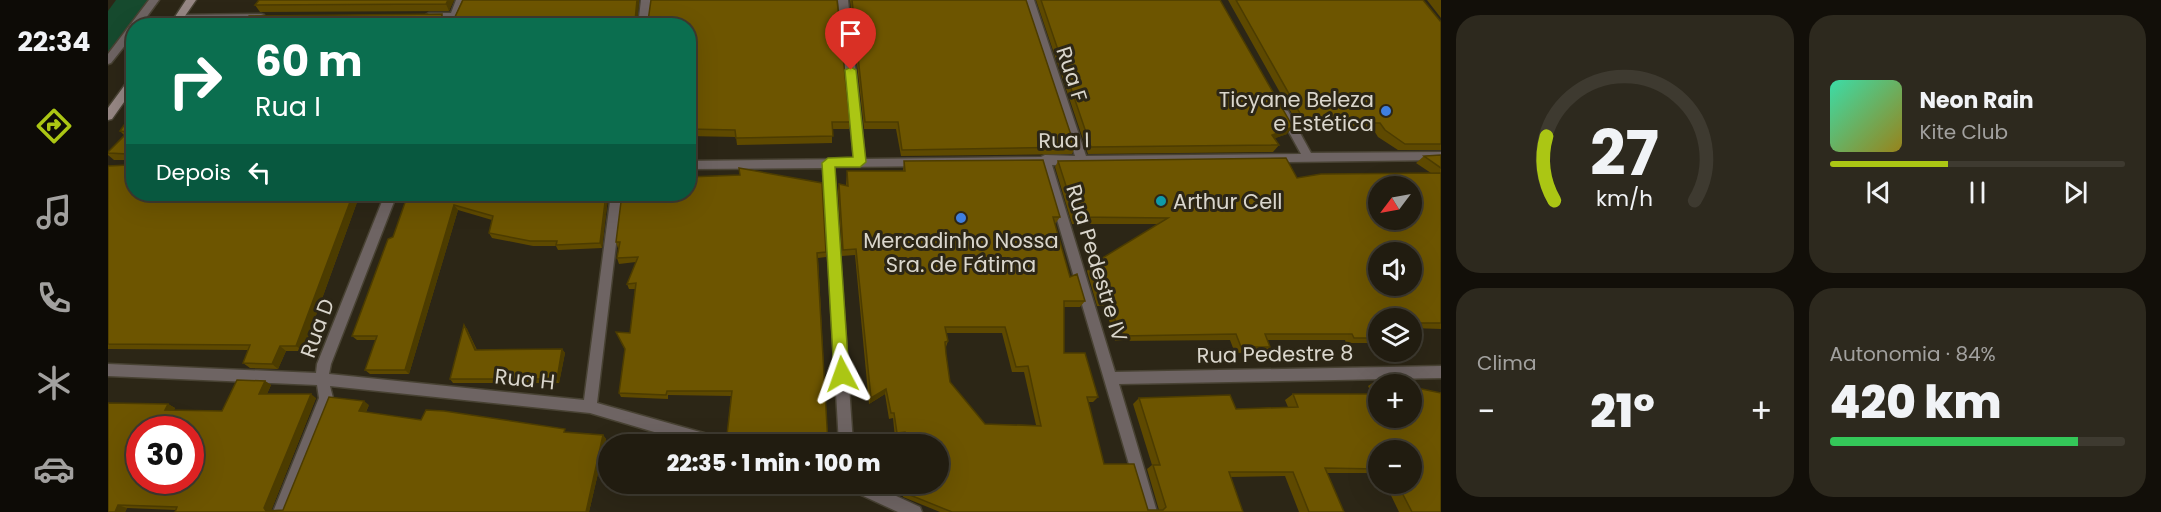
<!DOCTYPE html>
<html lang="pt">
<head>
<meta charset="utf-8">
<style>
	body { margin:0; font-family:Poppins,sans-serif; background:#2d291e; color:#f1f3f6; height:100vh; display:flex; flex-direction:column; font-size:22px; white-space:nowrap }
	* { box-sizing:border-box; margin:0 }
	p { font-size:20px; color:#a2a19f }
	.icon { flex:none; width:33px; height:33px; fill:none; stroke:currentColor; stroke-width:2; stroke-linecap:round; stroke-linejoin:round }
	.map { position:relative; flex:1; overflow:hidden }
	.details { display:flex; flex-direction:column; gap:15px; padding:15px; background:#120f09; width:720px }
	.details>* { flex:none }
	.top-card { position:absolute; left:18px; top:18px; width:570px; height:183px; border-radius:24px; box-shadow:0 6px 24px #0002,0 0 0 2px #3e3a30; background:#0b6e4f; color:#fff; overflow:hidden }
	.needle { width:39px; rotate:238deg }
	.tools { position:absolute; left:1260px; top:176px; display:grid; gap:12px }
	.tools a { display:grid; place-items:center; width:54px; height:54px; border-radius:50%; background:#211c10; box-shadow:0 6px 24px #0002,0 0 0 2px #3e3a30; font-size:30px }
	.speed { position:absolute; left:18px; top:416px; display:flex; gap:12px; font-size:30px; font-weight:700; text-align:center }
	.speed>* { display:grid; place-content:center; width:78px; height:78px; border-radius:50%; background:#211c10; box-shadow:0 6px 24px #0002,0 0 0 2px #3e3a30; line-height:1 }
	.speed .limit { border:9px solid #d22; background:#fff; color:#111 }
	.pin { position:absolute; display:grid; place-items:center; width:51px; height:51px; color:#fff; margin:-62px -26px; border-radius:50% 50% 50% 0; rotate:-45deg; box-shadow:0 0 6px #0007 }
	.pin .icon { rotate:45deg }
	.me { position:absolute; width:66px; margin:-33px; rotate:356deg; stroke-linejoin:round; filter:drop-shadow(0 0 4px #0008) }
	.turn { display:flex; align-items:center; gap:21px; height:126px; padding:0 30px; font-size:27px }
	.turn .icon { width:78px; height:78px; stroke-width:2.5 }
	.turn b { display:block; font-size:42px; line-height:51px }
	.then { display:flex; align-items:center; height:57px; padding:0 30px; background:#0003; gap:12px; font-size:22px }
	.big { font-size:45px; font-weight:800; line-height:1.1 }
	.details .widget { flex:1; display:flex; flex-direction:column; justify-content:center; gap:9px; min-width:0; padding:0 21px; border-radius:24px; background:#2d291e }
	.details .dial { align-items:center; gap:0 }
	.dial svg { height:156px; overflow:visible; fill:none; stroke:#3e3a30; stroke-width:7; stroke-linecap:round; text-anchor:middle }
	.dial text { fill:#f1f3f6; stroke:none }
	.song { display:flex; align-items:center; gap:18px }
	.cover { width:72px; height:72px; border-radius:9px; background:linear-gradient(135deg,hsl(160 70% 55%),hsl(50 70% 35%)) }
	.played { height:6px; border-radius:3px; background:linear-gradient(90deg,#abc614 40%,#3e3a30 40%) }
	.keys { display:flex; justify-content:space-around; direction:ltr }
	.heat { display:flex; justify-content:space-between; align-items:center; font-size:33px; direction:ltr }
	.charge { height:9px; border-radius:4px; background:linear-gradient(90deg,#34c759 84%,#3e3a30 0) }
	.details .tiles { flex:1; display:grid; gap:15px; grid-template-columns:repeat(2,1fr) }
	.trip { position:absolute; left:490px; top:434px; width:351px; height:60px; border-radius:30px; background:#211c10; box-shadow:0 6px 24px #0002,0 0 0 2px #3e3a30; font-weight:800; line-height:60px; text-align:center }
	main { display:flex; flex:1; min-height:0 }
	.dock { display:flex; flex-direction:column; width:108px; justify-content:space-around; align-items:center; background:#0d0b06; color:#a2a19f }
	.dock .icon { width:42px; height:42px }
	.dock .active { color:#abc614 }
	.dock b { font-size:27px; color:#f1f3f6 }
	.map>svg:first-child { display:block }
	.green { fill:#164a2e }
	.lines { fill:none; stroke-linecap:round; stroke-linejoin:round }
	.street-casing { stroke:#484233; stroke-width:3 }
	.secondary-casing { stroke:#484233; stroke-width:3 }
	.street { fill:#6e6463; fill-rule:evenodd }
	.secondary { fill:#968784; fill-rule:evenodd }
	.wall { fill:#5e4900; fill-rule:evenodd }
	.shaded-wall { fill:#4c3c00 }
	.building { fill:#6d5500; stroke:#4c3c00; stroke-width:1.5; fill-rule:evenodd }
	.route { fill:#abc614; stroke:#6f810d; stroke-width:1.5 }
	.shop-dot { fill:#3f7fe0; stroke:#2c2616; stroke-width:2 }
	.culture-dot { fill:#0f9aa8; stroke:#2c2616; stroke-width:2 }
	.labels { text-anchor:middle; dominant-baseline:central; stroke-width:6; stroke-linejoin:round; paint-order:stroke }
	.street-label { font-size:21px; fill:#dad6cc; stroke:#2c2616 }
	.poi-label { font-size:21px; fill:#dad6cc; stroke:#2c2616; text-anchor:end }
</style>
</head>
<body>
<main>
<nav class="dock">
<b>22:34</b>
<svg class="icon active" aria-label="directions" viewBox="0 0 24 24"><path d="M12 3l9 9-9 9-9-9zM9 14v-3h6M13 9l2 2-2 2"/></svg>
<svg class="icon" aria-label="music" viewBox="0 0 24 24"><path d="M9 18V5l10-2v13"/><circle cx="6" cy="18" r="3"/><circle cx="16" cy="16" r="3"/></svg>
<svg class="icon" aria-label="phone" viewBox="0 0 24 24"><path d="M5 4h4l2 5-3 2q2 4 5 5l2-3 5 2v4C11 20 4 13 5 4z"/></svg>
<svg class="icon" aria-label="climate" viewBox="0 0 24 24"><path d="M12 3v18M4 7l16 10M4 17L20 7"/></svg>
<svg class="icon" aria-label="car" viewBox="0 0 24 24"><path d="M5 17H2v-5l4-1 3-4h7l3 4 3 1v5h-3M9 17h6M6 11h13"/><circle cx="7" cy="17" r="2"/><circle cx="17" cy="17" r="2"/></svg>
</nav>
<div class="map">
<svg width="1333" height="512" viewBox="0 0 1333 512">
	<rect width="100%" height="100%" fill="#2c2616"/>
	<path class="green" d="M8,0H46L0,61V11Z"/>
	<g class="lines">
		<defs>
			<path id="street" d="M41,0H51L32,26H26V34L3,63L0,64V54Z
				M348,0H358L348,26H338L341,19H321L316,16L321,13H343Z
				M533,0H543L540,26H530Z
				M730,0H740L757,159L933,157L937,155L967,156L916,0H926L978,156L1193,154L1171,114L1176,110L1180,111L1203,153L1333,152V160L944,165L1007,372L1333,366V378L1011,384L1049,512H1035L933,165L726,167L745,444H731L715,168L580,169V161L746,159Z
				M153,14L156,15V19L70,21L65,18L70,15Z
				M277,194H289L223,364L221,374L476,400L503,194H514L489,403L610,437L615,439L617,444H587L482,413L222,386L225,398L179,512H165L211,398L209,385L0,376V364L208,373L209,364Z
				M736,483H760L812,507L814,512H790L738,488Z"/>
			<path id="secondary" d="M78,0H88L70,26H61Z
				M26,77V88L4,119L0,120V108L22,78Z"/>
		</defs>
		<use href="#street" class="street-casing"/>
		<use href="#secondary" class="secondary-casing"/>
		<use href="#street" class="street"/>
		<use href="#secondary" class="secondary"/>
	</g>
	<path class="wall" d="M346,0L341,11L152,12L147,5Z
		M354,0H531L529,21H540L543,0H729L742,122L741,129H724V143L629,145L628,137L580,136V26H134L141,16L334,14L337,21H345Z
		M742,0H918L967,147L964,154L793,156L788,129H756Z
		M928,0H1112L1179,134L1167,138L1171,145L1165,152L980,154Z
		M1120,0H1315L1333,22V150H1290L1270,137L1265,129L1207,130L1204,124L1192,128Z
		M1319,0H1333V18Z
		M26,111V194H252L195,351H178L170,369L142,368L135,363L140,350L0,349V166L20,165V160H6L0,155V152L16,135L12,131Z
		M1333,155V329L1304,328V318H1270V341L1267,343H1238L1237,340H1159L1162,347L1156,352L1127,353L1122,340L1007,341L997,306H989L979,271L983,265L1050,224H964L947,167L950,161L1189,178L1323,173L1308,163L1316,156Z
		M796,161L952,217L947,224L962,277L977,301L972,307H956V353L990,397L985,402H980L996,464L1040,510H1051L1039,469L1044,465L1025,404L1031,398L1128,409L1180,407L1177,400L1185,394H1264L1260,386L1269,380L1270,384V417L1333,512H1291L1277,483H1304L1270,450V473H1219L1236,512H1191L1177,476L1122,477L1135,512H832L795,497V483H831V444H795V437L787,438L785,418L781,419L777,394L761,404L747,255L734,256L730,191L731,184L738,186L739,171H795ZM838,333H894L904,372H916L928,425L877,424L842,382L838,354V347L840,341Z
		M296,194H487L486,198L499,194L500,198L494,248L450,250L448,246H425L384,238L381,233L384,220L350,210L301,374H262L257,370L268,340H249L244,336L285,237L299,196H297Z
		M508,242L718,252V257L710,258L720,444H639L620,439L619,435L623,396L560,395V399L513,397L511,393L517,350L508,332L522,333L527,289H521L519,284L528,262L511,264L509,258L511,248H510Z
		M356,325L359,329L369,350L454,349L457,353L451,383H345L342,379Z
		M157,381L163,385L159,394L208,398L163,511L175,510L261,405L258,412L313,420L495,435L498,439L481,512H67L68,510L19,508L17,512H0L60,404L67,408L66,410L114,411Z"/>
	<path class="shaded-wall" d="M340,0H346L341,11L338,4Z
		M529,0H531L529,26L527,21Z
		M1210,117L1204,124L1192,128L1197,122Z
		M1185,127L1179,134L1159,141L1164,135Z
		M245,194H252L195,351L188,346Z
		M499,194L500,198L494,248L492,243Z
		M346,205L350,210L301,374L297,370Z
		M356,325L359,329L370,354L367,350Z
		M172,346L178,351L170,369L164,364Z
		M454,349L457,353L451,383L449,379Z
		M157,381L163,385L157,398L151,394Z
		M778,389L777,394L761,404L763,398Z
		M203,394L208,398L163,511H158L156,508Z
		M256,401L261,405L256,415L251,411Z
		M60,404L67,408L64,414L57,410Z
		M495,435L498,439L481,512H478Z
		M10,505L19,508L17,512H7Z"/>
	<path class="building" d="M151,0H340L338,4L147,5Z
		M355,0H529L527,21H540L543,0H729L742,122H724L725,136L628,138L627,130L580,129V26H134L141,16L334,14L333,21H345Z
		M744,0H918L967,147L794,150L790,122H757Z
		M933,0H1112L1185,127L1164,135L1171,145L983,147Z
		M1128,0H1315L1333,22V144H1297L1277,130L1272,123H1213L1210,117L1197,122Z
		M26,111V194H245L188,346H172L164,364L135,363L142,345L0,344V166L20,165V154L0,153V152L20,132L12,131Z
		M1333,155V168L1316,156Z
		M1178,158L1189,178L1213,174L1333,173V323H1304V318H1270V338H1246L1244,334H1157L1162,347H1133L1128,334L1012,336L1001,300L993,301L983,265L1060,218L968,217L950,161ZM1270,186H1304V219H1270ZM1270,252H1304V285H1270Z
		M935,160L952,217H945L962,277L969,274L977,301H956V353H977L990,397H979L996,464H1026L1040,510H1055L1058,507L1045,465H1052L1031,398L1122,395L1128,409L1190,407L1185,394H1270V417H1304V387L1333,393V512H1304L1289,483H1304V450H1270V469L1217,468L1236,512H1201L1185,472H1121L1135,512H844L797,493V483H831V444H797V432L789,433L786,413H783L778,389L763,398L748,249L735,250L731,184L740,186L739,171H797L796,161ZM837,327H897L908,367L920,366L933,426L877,424L842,382L838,354L837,342L840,341Z
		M631,168L714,183L718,252L709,253L720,444H652L619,435L624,391H559L558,395L511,393L517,349L508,332L522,333L528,283L519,284L530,257L509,258L512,242H508L514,194H580V177L632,175Z
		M300,194H484L483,200L498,194L492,243L448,245L449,241H422L381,233L385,216L346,205L297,370H257L269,336H244L280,239L285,237Z
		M356,325L367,350L454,349L449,379H342Z
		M129,380L157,381L151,394H203L156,508L158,511L175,510L221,397L256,401L251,411L313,420L318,410L336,411L457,429L456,432L495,435L478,512H67L69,507L10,505L7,512H0V403L60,404L57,410L114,411ZM32,429H82V480H32Z
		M1269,380L1287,384H1271Z"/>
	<path class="route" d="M743,67L748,70L758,162L752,167H727L741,374L739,379L734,381L728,379L726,374L714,163L720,158L745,157L737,70Z"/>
	<g class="shop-dot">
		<circle cx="1278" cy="111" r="6"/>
		<circle cx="853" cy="218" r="6"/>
	</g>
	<circle class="culture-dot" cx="1053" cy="201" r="6"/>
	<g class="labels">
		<g class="street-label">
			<text transform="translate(964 74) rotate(72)">Rua F</text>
			<text transform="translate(956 140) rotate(-1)">Rua I</text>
			<text transform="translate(989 263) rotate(73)">Rua Pedestre IV</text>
			<text transform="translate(209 328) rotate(-70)">Rua D</text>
			<text transform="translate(1167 354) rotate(-1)">Rua Pedestre 8</text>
			<text transform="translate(417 379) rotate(6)">Rua H</text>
		</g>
		<g class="poi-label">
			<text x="1266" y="99">Ticyane Beleza<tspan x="1266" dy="24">e Estética</tspan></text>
			<text x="1065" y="201" text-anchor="start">Arthur Cell</text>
			<text x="853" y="240" text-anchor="middle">Mercadinho Nossa<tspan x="853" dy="24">Sra. de Fátima</tspan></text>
		</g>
	</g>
</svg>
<div class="tools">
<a><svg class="needle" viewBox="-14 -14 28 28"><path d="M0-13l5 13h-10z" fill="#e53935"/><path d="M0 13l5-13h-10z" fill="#a2a19f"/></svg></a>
<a><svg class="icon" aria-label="sound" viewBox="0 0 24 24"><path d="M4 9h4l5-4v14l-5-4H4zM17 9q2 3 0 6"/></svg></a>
<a><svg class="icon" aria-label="layers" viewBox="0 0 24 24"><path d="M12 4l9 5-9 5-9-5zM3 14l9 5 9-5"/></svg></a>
<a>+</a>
<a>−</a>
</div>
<div class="speed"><div class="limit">30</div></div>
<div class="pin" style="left:743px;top:70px;background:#d93025"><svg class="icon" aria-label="arrive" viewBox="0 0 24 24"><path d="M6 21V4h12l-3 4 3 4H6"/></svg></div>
<svg class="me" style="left:734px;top:374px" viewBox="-20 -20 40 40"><path d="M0-17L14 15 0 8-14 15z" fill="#abc614" stroke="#fff" stroke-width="4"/></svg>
<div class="trip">22:35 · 1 min · 100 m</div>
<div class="top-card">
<div class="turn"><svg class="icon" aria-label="right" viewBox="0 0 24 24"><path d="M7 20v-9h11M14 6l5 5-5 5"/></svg><div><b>60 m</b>Rua I</div></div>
<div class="then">Depois<svg class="icon" aria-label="left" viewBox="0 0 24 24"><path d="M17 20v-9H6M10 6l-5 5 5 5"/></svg></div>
</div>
</div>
<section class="details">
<div class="tiles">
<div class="widget dial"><svg viewBox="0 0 100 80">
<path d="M14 69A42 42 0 1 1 86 69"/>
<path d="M14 69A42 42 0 0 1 10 36" stroke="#abc614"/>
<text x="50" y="56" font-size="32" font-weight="700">27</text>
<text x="50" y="72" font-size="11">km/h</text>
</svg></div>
<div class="widget">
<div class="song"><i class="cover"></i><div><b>Neon Rain</b><p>Kite Club</p></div></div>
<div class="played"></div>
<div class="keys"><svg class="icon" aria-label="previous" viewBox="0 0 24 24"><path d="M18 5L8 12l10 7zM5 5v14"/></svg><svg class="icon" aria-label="pause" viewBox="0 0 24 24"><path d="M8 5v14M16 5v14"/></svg><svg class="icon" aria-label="next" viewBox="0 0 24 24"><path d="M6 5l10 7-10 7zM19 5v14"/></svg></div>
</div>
<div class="widget"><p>Clima</p>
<div class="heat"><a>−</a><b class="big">21°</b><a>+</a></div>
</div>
<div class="widget"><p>Autonomia · 84%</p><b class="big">420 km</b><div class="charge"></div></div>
</div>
</section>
</main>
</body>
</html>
